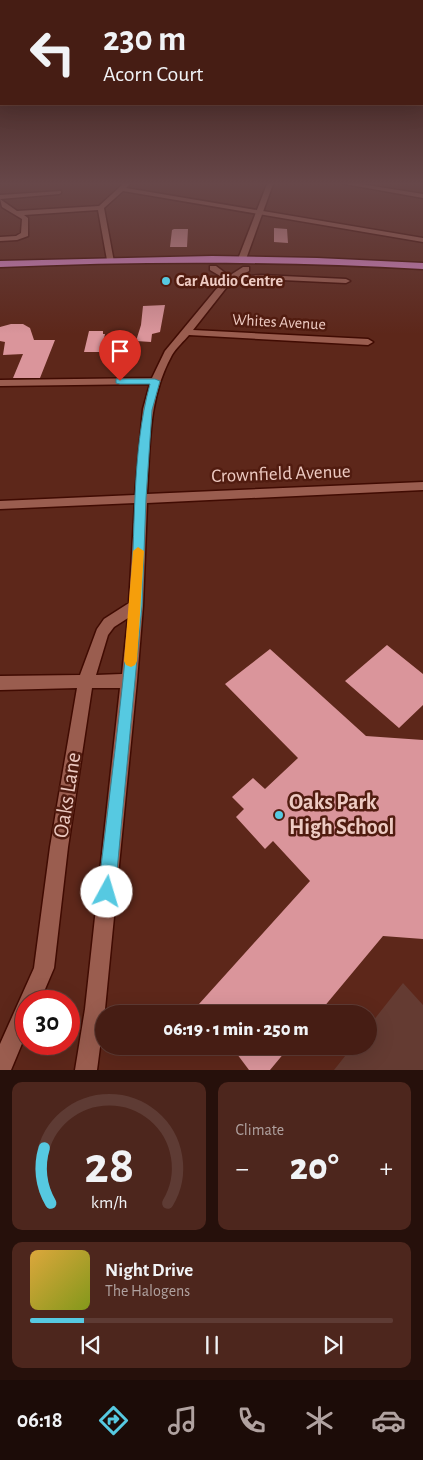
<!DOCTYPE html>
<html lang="en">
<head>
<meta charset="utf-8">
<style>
	body { margin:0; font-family:"Alegreya Sans",sans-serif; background:#4d261d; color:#f1f3f6; height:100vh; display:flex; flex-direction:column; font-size:19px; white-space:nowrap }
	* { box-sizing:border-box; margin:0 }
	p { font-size:16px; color:#b0a2a0 }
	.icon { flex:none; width:28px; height:28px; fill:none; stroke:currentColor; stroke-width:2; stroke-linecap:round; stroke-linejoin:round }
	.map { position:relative; height:1070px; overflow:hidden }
	.side { display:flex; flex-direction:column; gap:12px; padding:12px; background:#26100b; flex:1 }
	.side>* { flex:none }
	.banner { position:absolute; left:0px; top:0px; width:424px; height:105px; box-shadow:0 5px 20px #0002,0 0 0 1px #5e3b34; background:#461d14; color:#f1f3f6; overflow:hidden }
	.speed { position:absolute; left:15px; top:990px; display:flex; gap:10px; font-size:25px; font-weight:700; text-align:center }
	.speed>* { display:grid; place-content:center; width:65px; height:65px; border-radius:50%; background:#461d14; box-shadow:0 5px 20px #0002,0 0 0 1px #5e3b34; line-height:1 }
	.speed .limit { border:8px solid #d22; background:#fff; color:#111 }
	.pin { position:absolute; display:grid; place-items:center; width:42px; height:42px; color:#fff; margin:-51px -21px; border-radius:50% 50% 50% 0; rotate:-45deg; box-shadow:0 0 5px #0007 }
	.pin .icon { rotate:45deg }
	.me { position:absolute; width:55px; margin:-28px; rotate:6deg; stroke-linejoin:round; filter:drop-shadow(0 0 4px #0008) }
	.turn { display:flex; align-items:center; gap:18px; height:105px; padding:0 20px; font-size:22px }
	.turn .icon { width:65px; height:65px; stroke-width:2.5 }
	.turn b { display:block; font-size:35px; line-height:42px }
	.big { font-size:38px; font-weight:800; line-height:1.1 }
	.side .tile { flex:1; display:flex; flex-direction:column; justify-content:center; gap:8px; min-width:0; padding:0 18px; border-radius:10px; background:#4d261d }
	.side .dial { align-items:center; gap:0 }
	.dial svg { height:130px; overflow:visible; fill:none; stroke:#5e3b34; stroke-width:7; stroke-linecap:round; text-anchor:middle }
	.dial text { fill:#f1f3f6; stroke:none }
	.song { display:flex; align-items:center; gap:15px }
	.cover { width:60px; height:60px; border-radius:8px; background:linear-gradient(135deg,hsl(40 70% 55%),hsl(70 70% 35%)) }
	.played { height:5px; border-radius:2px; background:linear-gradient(90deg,#56c9e1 15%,#5e3b34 15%) }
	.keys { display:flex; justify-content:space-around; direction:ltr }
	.heat { display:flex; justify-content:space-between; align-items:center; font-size:28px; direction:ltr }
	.side .tiles { flex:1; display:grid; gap:12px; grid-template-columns:1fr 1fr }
	.tile:last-child { grid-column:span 2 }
	.trip { position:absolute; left:95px; top:1005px; width:282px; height:50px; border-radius:25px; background:#461d14; box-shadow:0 5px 20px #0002,0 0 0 1px #5e3b34; font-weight:800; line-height:50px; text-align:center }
	.tabs { display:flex; height:80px; justify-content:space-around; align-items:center; background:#1c0c08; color:#b0a2a0 }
	.tabs .icon { width:35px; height:35px }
	.tabs .selected { color:#56c9e1 }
	.tabs b { font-size:22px; color:#f1f3f6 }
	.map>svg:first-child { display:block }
	.green { fill:#643b32 }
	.building { fill:#da959b }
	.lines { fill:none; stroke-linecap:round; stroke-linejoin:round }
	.street-casing { stroke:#400b02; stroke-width:3 }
	.secondary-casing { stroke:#400b02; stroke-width:3 }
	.highway-casing { stroke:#400b02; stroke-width:3 }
	.street { fill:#9a5d4f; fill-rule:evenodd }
	.secondary { fill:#9a5d4f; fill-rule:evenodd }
	.highway { fill:#d987ca; fill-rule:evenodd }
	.route { fill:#56c9e1; stroke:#388392 }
	.slow { fill:#f59e0b }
	.poi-dot { fill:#56c9e1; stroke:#511c10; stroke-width:2 }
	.labels { text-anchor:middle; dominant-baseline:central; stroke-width:5; stroke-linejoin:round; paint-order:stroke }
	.far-poi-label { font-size:16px; font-weight:bold; fill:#eecbc3; stroke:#511c10; text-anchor:start }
	.far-street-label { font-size:16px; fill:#eecbc3; stroke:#511c10 }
	.street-label { font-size:19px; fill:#eecbc3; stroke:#511c10 }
	.near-street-label { font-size:22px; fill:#eecbc3; stroke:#511c10 }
	.near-poi-label { font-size:22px; font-weight:bold; fill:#eecbc3; stroke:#511c10; text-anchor:start }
</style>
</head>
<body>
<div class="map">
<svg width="423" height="1070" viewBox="0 0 423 1070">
	<rect width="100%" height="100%" fill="#5d271a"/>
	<path class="green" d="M403,983L423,1005V1070H334L353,1046H369V1026Z"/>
	<path class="building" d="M274,228L287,229L288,243L274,242Z
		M174,229H188L187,247H170L172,230Z
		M165,305L160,332L152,334L151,342L136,341L141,325L143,306Z
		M11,324H23L30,328L34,340H55L40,378H13L23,354L3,355L5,342L0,341V327Z
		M89,331H103V334H105L101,352H84Z
		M387,645L423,674V705L399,728L345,681Z
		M270,649L366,736L423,740V939L383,936L318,1014H207L199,1004L310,881L273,841L265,849L236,817L244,809L232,797L253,778L265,789L298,758L225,684Z
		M231,1046H290L270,1070H249Z"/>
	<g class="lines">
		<defs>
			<path id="street" d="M123,184H130L126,188L423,238V242L123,191L104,208L114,262L107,260L98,210L24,215L28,218V236L17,240L0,241V237L16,236L21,233L22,219L2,207L0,199L17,211L99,206Z
				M345,184H360L423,194V198Z
				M61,191V193L59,194L0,199V195Z
				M210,266H216L229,276L243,267H249V271L238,277L261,275L346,279L350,281L346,283L261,279L230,283L193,330L368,339L373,342L368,345L189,335C184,341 176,348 172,355C148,398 150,447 147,494L423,482V490L147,503L143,606L137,681L105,1009L97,1070H75L85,1009L120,688H92L68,847L54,968L40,1001H26V1034L11,1070H0V1044L34,968L50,847L77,688L0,690V676L80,675L97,629L104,619L129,603L135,503L0,509V501L135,495L143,409L150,384L0,386V380L152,378L165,351L223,281L222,277L210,270ZM128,618L122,674L96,675L108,635L114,627Z"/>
			<path id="secondary" d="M267,184H273L246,259L239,261L238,259Z"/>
			<path id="highway" d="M212,256L317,258L423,263V269C282,261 141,261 0,267V261Z"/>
		</defs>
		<use href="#street" class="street-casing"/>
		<use href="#secondary" class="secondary-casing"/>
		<use href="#highway" class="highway-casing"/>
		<use href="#street" class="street"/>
		<use href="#secondary" class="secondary"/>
		<use href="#highway" class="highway"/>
	</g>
	<linearGradient id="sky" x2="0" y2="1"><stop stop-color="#33150e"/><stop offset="0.55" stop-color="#674749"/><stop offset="1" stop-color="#674749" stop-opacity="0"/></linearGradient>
	<rect width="423" height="334" fill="url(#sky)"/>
	<path class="route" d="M116,379H155L160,381L152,410L146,498L142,606L115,892L113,898L107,901L101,898L98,892C109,797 122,702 130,606C136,534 131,453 150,384H120L116,383Z"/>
	<path class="slow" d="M138,547L144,551L137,661L135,665L131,667L126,665L124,661L133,551Z"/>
	<g class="poi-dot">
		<circle cx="166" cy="281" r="5"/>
		<circle cx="279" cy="815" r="5"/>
	</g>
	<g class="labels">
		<g class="far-poi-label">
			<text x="176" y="281">Car Audio Centre</text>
		</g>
		<g class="far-street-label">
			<text transform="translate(279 322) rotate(3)">Whites Avenue</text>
		</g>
		<g class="street-label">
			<text transform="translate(281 474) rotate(-2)">Crownfield Avenue</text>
		</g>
		<g class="near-street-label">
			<text transform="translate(67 795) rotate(-81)">Oaks Lane</text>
		</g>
		<g class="near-poi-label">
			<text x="289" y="802">Oaks Park<tspan x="289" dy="25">High School</tspan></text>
		</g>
	</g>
</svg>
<div class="speed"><div class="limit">30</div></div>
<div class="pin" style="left:120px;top:381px;background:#d93025"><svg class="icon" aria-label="arrive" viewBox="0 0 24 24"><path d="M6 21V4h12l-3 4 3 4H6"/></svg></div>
<svg class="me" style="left:107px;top:892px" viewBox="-20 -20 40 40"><circle r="19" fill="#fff"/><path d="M0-13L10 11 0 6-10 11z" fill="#56c9e1"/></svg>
<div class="trip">06:19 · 1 min · 250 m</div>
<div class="banner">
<div class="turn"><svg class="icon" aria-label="left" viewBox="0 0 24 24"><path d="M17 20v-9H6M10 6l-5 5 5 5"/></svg><div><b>230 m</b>Acorn Court</div></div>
</div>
</div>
<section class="side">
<div class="tiles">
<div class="tile dial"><svg viewBox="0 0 100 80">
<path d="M14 69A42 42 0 1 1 86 69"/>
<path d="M14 69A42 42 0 0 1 10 35" stroke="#56c9e1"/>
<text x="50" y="56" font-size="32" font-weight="700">28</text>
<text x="50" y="72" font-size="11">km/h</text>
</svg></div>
<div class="tile"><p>Climate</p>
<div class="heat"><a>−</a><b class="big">20°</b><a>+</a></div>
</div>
<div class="tile">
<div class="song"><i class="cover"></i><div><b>Night Drive</b><p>The Halogens</p></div></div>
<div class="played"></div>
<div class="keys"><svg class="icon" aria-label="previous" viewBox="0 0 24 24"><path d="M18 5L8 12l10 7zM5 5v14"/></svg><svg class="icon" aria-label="pause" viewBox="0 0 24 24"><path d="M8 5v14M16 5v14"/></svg><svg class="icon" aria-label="next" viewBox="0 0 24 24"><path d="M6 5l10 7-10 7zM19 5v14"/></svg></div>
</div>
</div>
</section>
<nav class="tabs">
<b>06:18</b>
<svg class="icon selected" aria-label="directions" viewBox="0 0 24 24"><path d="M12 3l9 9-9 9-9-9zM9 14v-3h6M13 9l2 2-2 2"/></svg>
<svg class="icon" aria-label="music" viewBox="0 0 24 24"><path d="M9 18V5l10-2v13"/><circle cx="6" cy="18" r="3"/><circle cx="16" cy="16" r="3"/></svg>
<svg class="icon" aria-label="phone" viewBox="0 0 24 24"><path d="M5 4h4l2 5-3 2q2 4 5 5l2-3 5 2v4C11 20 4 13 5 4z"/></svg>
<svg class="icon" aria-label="climate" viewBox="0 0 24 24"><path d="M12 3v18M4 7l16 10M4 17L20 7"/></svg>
<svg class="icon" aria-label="car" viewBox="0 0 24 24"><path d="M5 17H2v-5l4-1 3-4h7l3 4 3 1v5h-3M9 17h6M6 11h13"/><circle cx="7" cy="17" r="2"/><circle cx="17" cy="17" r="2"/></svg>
</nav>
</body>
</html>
